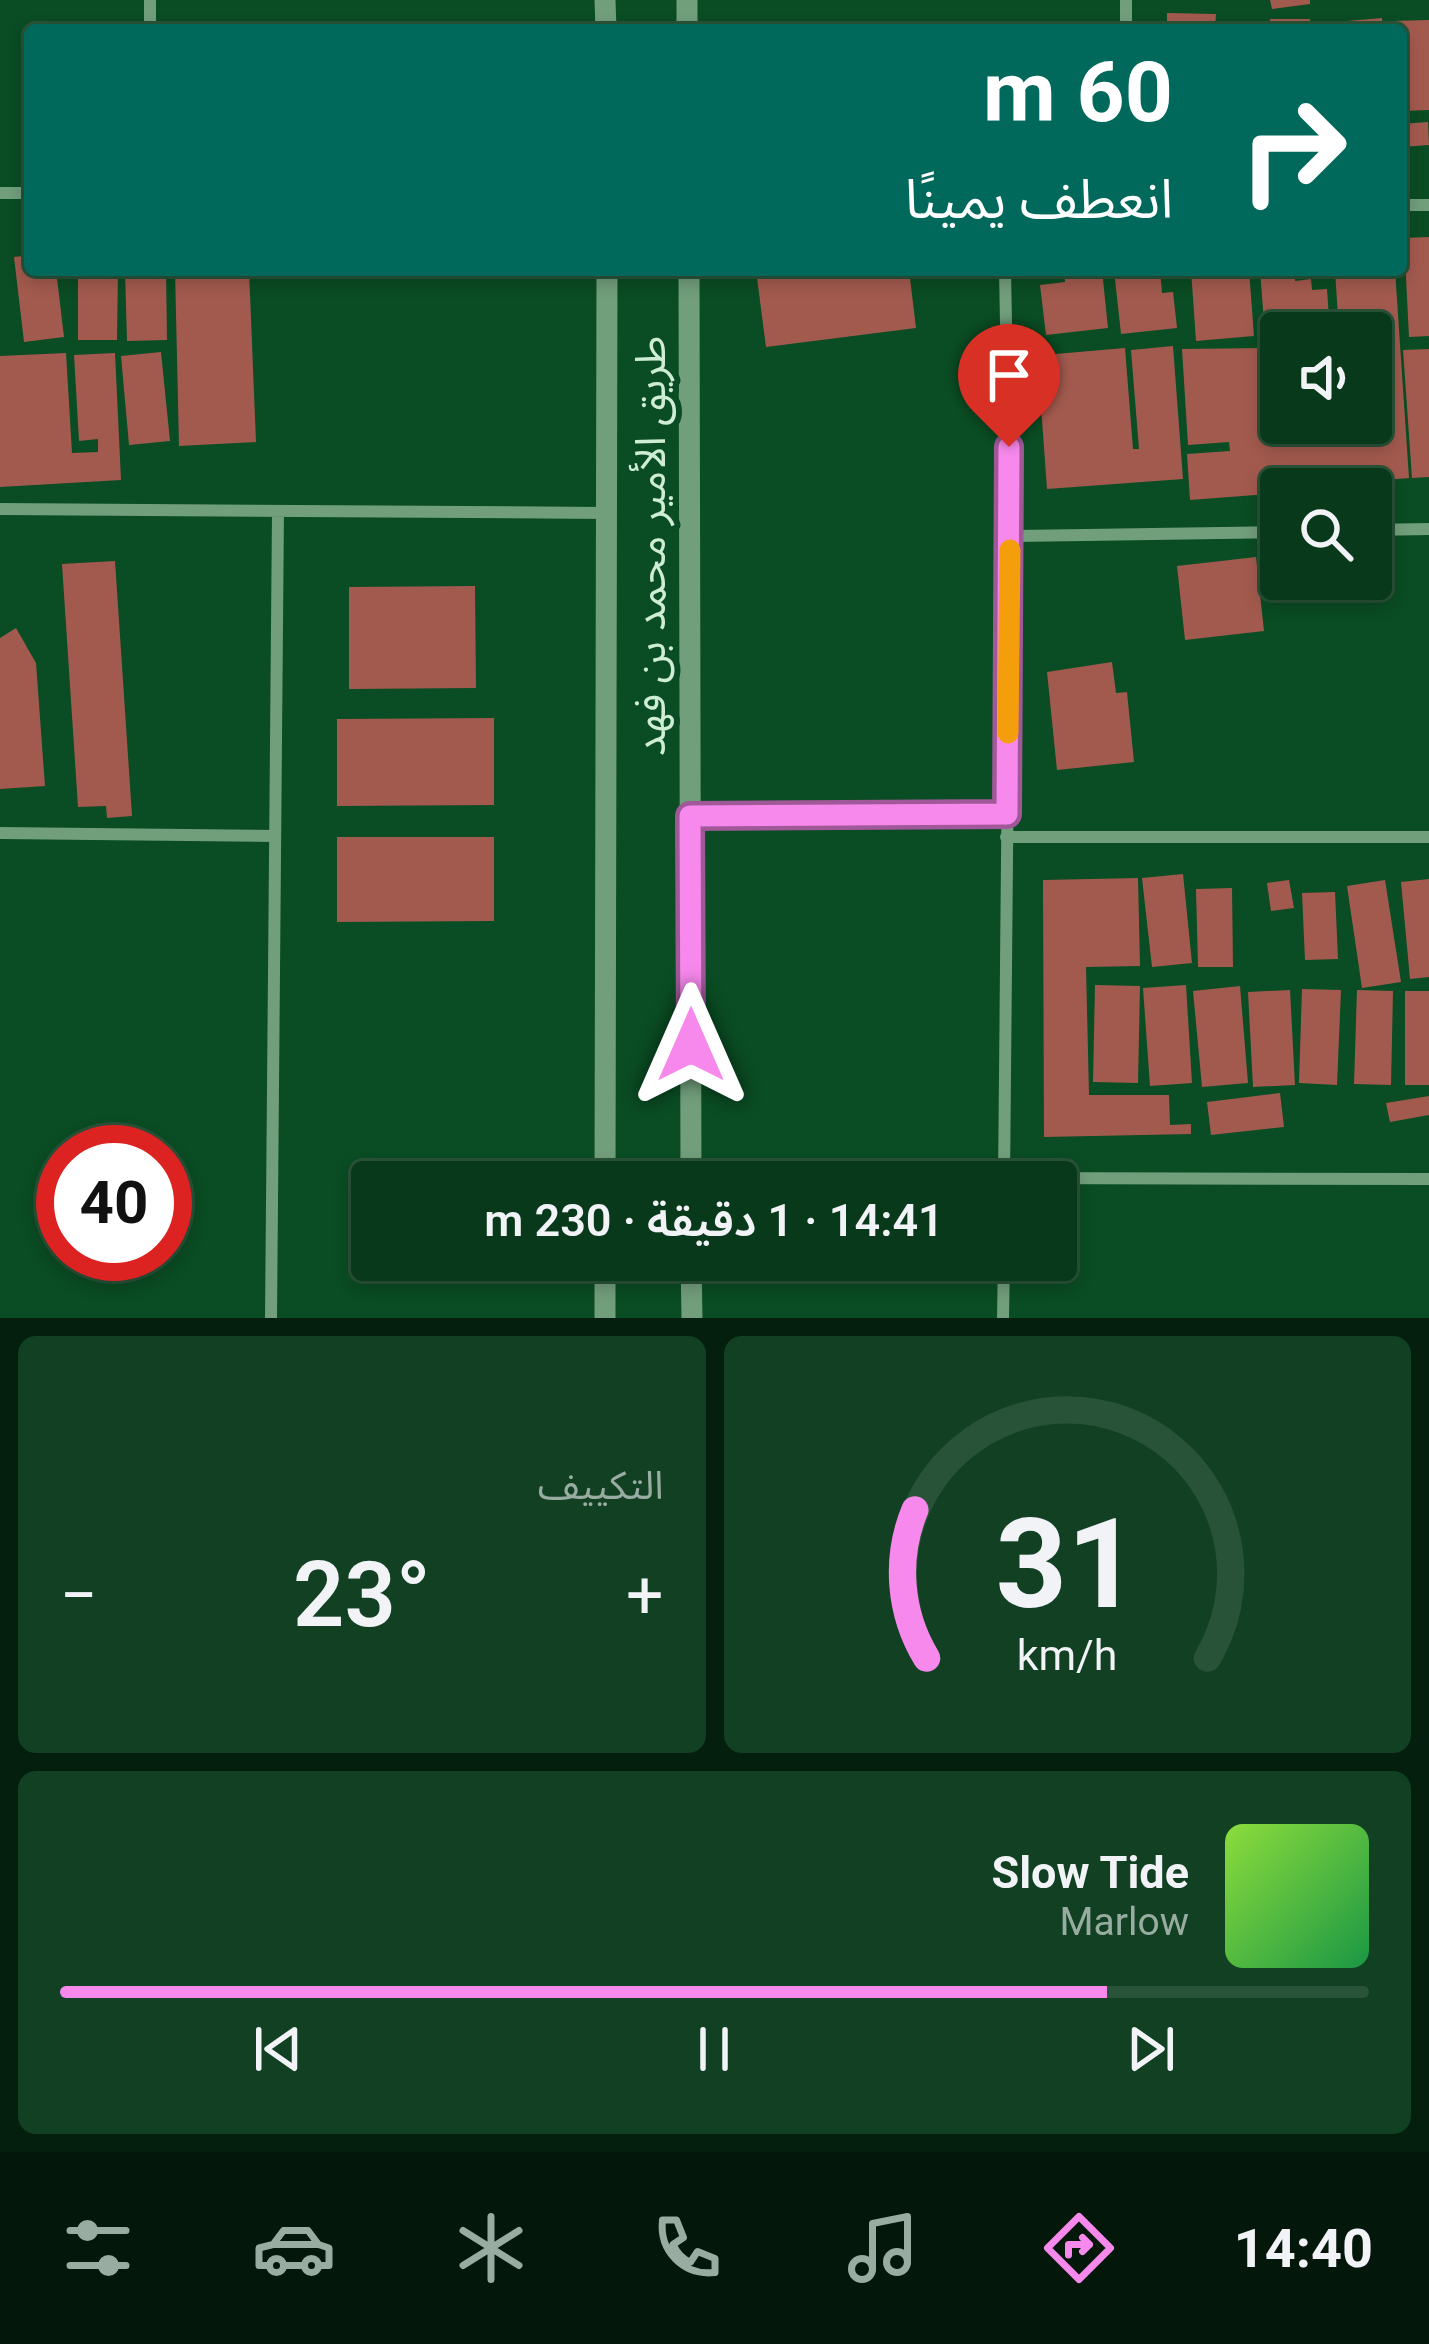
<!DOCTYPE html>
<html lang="ar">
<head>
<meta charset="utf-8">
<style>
	body { margin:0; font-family:Roboto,"Noto Sans Arabic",sans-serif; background:#114023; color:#f1f3f6; direction:rtl; height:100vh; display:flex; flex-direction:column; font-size:45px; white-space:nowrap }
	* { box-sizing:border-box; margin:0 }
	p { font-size:39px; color:#98aca2 }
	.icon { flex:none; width:66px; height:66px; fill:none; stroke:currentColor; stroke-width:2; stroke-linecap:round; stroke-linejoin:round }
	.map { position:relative; height:1318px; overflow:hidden; direction:ltr }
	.sheet { display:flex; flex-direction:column; gap:18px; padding:18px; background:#041f0e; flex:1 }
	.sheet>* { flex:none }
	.guide { position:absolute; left:24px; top:24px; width:1383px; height:252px; border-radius:12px; box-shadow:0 6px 18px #0003,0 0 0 3px #295339; direction:rtl; background:#00695c; color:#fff; overflow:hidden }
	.tools { position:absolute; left:1260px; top:312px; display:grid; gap:24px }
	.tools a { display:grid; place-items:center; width:132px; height:132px; border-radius:12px; background:#08391a; box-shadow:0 6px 18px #0003,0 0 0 3px #295339; font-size:60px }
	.speed { position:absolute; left:36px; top:1125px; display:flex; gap:24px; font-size:60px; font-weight:700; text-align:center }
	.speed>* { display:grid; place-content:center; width:156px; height:156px; border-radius:50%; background:#08391a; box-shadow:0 6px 18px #0003,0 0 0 3px #295339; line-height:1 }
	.speed .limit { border:18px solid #d22; background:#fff; color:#111 }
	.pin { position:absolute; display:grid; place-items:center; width:102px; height:102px; color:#fff; margin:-123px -51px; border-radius:50% 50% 50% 0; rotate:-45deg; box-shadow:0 0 12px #0007 }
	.pin .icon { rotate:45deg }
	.me { position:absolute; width:132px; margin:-66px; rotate:0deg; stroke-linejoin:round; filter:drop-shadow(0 0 9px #0008) }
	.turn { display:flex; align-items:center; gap:42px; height:252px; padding:0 36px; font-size:54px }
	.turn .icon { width:156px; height:156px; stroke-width:2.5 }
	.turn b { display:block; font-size:84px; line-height:102px }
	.big { font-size:90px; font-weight:600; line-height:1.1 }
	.sheet .widget { flex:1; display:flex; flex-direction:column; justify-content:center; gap:18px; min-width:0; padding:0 42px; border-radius:18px; background:#114023 }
	.sheet .dial { align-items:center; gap:0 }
	.dial svg { height:312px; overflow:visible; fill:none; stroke:#295339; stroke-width:7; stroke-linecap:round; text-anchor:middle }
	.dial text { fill:#f1f3f6; stroke:none }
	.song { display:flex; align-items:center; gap:36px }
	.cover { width:144px; height:144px; border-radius:18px; background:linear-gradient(135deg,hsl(90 70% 55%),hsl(140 70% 35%)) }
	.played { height:12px; border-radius:6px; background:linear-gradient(90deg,#f788ec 80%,#295339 80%) }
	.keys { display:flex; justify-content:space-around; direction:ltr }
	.heat { display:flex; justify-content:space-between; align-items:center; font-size:66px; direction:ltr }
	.sheet .tiles { flex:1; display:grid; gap:18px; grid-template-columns:1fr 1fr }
	.widget:last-child { grid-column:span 2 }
	.trip { position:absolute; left:351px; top:1161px; width:726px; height:120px; border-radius:12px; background:#08391a; box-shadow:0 6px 18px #0003,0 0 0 3px #295339; font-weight:600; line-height:120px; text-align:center; direction:rtl }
	.menu { display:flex; height:192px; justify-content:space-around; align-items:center; background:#03170a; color:#98aca2 }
	.menu .icon { width:84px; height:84px }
	.menu .selected { color:#f788ec }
	.menu b { font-size:54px; color:#f1f3f6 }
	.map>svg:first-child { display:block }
	.building { fill:#a35a4e }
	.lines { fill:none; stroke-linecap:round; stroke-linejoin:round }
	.minor { stroke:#719e7b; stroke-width:12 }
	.tertiary { stroke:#719e7b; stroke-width:21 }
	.route-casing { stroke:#a15899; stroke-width:30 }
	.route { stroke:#f788ec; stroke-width:21 }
	.slow { stroke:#f59e0b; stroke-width:21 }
	.labels { text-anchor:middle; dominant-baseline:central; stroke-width:12; stroke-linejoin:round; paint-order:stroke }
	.street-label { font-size:42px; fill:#cfedd5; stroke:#0a4c23 }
</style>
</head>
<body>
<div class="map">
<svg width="1429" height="1318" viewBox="0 0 1429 1318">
	<rect width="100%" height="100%" fill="#0a4c23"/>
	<path class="building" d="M1270,0H1310V4L1272,9Z
		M1167,13L1216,14L1215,30H1167Z
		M1382,18L1383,30H1325L1324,23Z
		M1270,19H1310V30H1270Z
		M1429,20V110L1401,111V30H1393L1392,21Z
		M1428,122L1429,145L1401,147V124Z
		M1429,237V336L1409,337L1404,238Z
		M30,255V270H56L64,337L24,342L14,257Z
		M78,270H118L117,340H78Z
		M125,270H166L167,340L127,341Z
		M175,270H249L256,442L179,446Z
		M756,270H909L916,328L766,347Z
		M1064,270H1102L1108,328L1046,335L1040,285L1065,282Z
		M1114,270H1160L1162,293L1173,292L1177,328L1121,334Z
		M1191,270H1249L1254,336L1196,341Z
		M1260,270H1294L1295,281L1311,279L1312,290L1327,289L1330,333H1281V423H1371V333H1339L1335,270H1395L1409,478L1373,481V489H1281V493L1190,500L1187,454L1230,451L1229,442L1188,445L1182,349L1266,348Z
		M1173,346L1183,479L1047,489L1041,406H1048L1044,355L1125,348L1133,449H1139L1131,350Z
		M1429,349V477L1412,478L1403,350Z
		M161,352L170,441L129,445L121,356Z
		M66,353L72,453L98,452V439L79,441L74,355L115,353L121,480L0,487V356Z
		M1256,557L1264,631L1185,640L1177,566Z
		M115,561L132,816L107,818L106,806L78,807L62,564Z
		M475,586L476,688L349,689V587Z
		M16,628L36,663L45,786L0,789V638Z
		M1112,662L1116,693L1127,692L1134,762L1057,770L1047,672Z
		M494,718V805L337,806V719Z
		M337,837H494V921L337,922Z
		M1183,874L1192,963L1152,967L1142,878Z
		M1138,878L1140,966L1086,967L1089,1095H1169L1170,1125L1191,1124V1134L1044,1137L1043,880Z
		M1429,879V977L1410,979L1401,882Z
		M1289,880L1294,908L1271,911L1267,883Z
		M1385,880L1401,982L1362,988L1347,886Z
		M1232,888L1233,967H1198L1196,889Z
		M1335,892L1338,959L1305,960L1302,893Z
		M1095,985L1140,986L1138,1083L1093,1082Z
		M1186,985L1192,1083L1150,1086L1143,988Z
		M1240,986L1248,1083L1202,1087L1193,991Z
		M1302,989L1341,990L1337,1085L1299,1083Z
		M1290,990L1295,1085L1253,1087L1248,992Z
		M1357,990L1393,991L1391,1085L1354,1084Z
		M1405,991H1429V1085H1405Z
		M1280,1093L1284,1127L1211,1135L1207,1102Z
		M1429,1096V1115L1390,1122L1386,1103Z"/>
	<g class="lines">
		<path class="minor" d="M150,0V30
			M1126,0V30
			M0,193H30
			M1401,205H1429
			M0,509L607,513
			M1371,530L1429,529
			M1010,536L1281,532
			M690,816L1007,814
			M0,833L275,836
			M1006,837H1429
			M1004,1178L1429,1179
			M1004,1182L1010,536L1005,270
			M271,1318L278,511
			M1003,1318L1004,1260"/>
		<path class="tertiary" d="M605,0L606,30
			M687,0V30
			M689,270L691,1182
			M605,1182L607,270
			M691,1260L692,1318
			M605,1318V1260"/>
	</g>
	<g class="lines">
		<defs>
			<path id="route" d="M691,1045L690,816L1007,814L1009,447"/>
		</defs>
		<use href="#route" class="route-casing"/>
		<use href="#route" class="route"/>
		<path class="slow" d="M1008,733L1010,550"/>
	</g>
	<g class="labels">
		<g class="street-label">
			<text transform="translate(650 546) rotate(-90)">طريق الأمير محمد بن فهد</text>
		</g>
	</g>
</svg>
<div class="tools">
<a><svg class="icon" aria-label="sound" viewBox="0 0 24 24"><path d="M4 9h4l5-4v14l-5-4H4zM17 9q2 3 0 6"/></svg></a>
<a><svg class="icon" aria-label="search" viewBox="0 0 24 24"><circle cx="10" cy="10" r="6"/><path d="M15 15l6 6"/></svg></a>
</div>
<div class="speed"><div class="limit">40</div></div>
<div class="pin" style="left:1009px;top:447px;background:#d93025"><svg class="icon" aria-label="arrive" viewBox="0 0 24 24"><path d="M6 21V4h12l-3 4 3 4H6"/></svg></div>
<svg class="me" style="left:691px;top:1045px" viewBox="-20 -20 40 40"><path d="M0-17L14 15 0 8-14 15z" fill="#f788ec" stroke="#fff" stroke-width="4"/></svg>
<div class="trip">14:41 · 1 دقيقة · 230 m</div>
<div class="guide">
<div class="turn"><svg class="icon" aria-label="right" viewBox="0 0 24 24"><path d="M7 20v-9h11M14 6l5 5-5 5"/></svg><div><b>60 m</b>انعطف يمينًا</div></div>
</div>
</div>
<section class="sheet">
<div class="tiles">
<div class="widget dial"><svg viewBox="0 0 100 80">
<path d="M14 69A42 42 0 1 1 86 69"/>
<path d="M14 69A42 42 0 0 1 11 31" stroke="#f788ec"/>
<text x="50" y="56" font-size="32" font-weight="700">31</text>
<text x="50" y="72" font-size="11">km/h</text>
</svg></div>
<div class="widget"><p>التكييف</p>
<div class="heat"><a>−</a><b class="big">23°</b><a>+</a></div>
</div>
<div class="widget">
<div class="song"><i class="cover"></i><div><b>Slow Tide</b><p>Marlow</p></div></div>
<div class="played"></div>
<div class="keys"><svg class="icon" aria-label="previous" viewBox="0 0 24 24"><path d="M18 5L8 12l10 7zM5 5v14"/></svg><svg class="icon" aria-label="pause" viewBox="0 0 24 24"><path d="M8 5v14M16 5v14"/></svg><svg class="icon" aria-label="next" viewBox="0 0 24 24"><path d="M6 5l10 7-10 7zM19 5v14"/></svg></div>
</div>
</div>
</section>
<nav class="menu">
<b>14:40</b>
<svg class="icon selected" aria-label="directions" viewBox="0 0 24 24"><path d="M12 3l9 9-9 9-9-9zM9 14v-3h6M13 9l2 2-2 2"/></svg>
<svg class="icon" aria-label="music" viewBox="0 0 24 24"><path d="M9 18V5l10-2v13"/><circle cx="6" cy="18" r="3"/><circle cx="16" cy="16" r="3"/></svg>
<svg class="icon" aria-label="phone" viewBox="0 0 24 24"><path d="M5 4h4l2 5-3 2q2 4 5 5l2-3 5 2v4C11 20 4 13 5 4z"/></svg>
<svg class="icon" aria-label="climate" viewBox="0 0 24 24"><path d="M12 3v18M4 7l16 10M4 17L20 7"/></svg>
<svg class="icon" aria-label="car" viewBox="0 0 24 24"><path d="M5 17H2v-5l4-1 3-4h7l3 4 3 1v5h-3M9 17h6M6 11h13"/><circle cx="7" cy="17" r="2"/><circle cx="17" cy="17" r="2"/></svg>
<svg class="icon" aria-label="filters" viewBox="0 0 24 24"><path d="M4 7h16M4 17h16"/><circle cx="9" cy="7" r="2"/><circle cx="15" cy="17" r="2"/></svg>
</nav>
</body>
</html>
